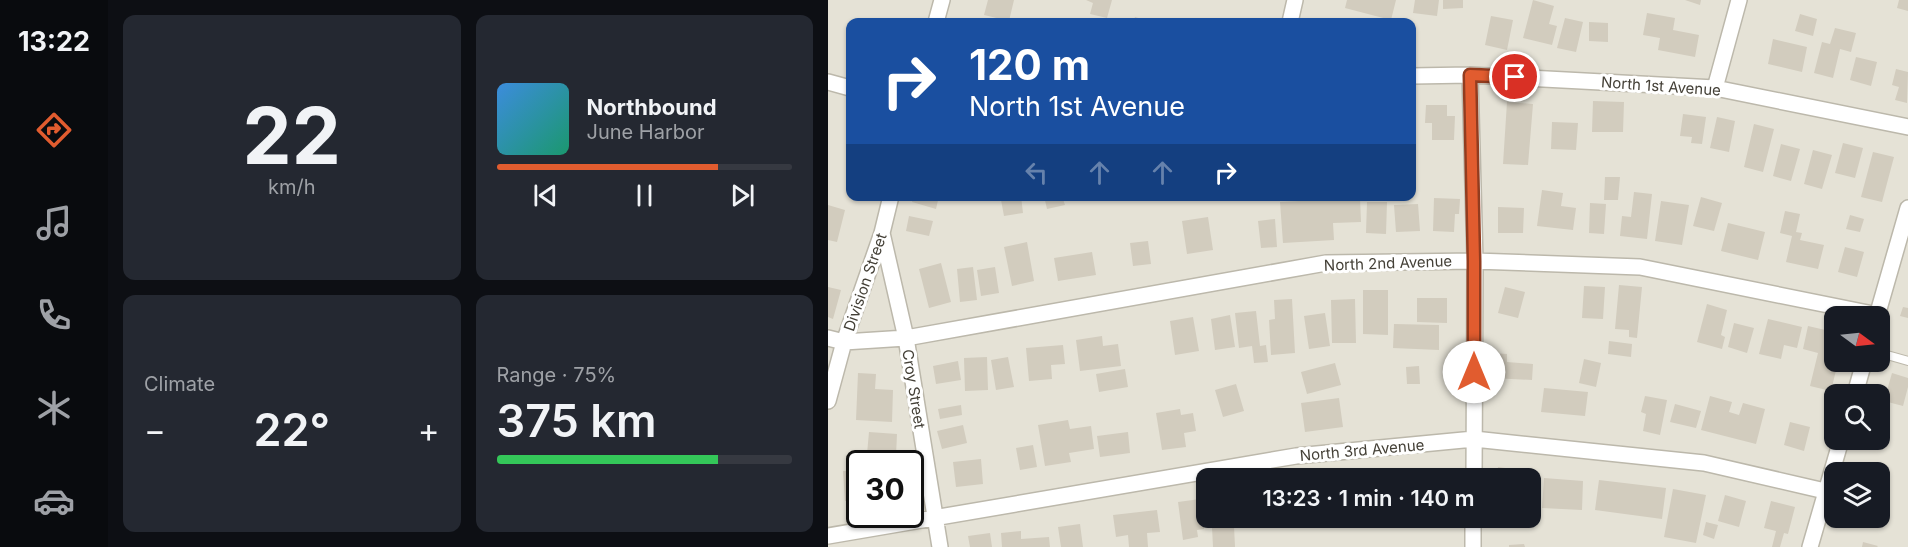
<!DOCTYPE html>
<html lang="en">
<head>
<meta charset="utf-8">
<style>
	body { margin:0; font-family:Inter,sans-serif; background:#242831; color:#f1f3f6; height:100vh; display:flex; flex-direction:column; font-size:22px; white-space:nowrap }
	* { box-sizing:border-box; margin:0 }
	p { font-size:20px; color:#9ea1a6 }
	.icon { flex:none; width:33px; height:33px; fill:none; stroke:currentColor; stroke-width:2; stroke-linecap:round; stroke-linejoin:round }
	.map { position:relative; flex:1; overflow:hidden }
	.sheet { display:flex; flex-direction:column; gap:15px; padding:15px; background:#0d0f14; width:720px }
	.sheet>* { flex:none }
	.banner { position:absolute; left:18px; top:18px; width:570px; height:183px; border-radius:12px; box-shadow:0 2px 4px #0004; background:#1a4fa0; color:#fff; overflow:hidden }
	.needle { width:39px; rotate:105deg }
	.fabs { position:absolute; left:996px; top:306px; display:grid; gap:12px }
	.fabs a { display:grid; place-items:center; width:66px; height:66px; border-radius:12px; background:#171b24; box-shadow:0 2px 4px #0004; font-size:30px }
	.speed { position:absolute; left:18px; top:450px; display:flex; gap:12px; font-size:30px; font-weight:700; text-align:center }
	.speed>* { display:grid; place-content:center; width:78px; height:78px; border-radius:50%; background:#171b24; box-shadow:0 2px 4px #0004; line-height:1 }
	.speed .limit { border:3px solid #111; border-radius:9px; background:#fff; color:#111 }
	.pin { position:absolute; display:grid; place-items:center; width:51px; height:51px; color:#fff; margin:-26px; border:3px solid #fff; border-radius:50%; box-shadow:0 2px 6px #0007 }
	.me { position:absolute; width:66px; margin:-33px; rotate:0deg; stroke-linejoin:round; filter:drop-shadow(0 0 4px #0008) }
	.turn { display:flex; align-items:center; gap:21px; height:126px; padding:0 24px; font-size:27px }
	.turn .icon { width:78px; height:78px; stroke-width:2.5 }
	.turn b { display:block; font-size:42px; line-height:51px }
	.lanes { display:flex; align-items:center; height:57px; padding:0 24px; background:#0003; justify-content:center; gap:30px; direction:ltr }
	.lanes .off { opacity:.35 }
	.big { font-size:45px; font-weight:600; line-height:1.1 }
	.sheet .widget { flex:1; display:flex; flex-direction:column; justify-content:center; gap:9px; min-width:0; padding:0 21px; border-radius:12px; background:#242831 }
	.sheet .dial { align-items:center; gap:0 }
	.dial b { font-size:78px; line-height:1 }
	.song { display:flex; align-items:center; gap:18px }
	.cover { width:72px; height:72px; border-radius:9px; background:linear-gradient(135deg,hsl(210 70% 55%),hsl(160 70% 35%)) }
	.played { height:6px; border-radius:3px; background:linear-gradient(90deg,#e15c2f 75%,#363941 75%) }
	.keys { display:flex; justify-content:space-around; direction:ltr }
	.heat { display:flex; justify-content:space-between; align-items:center; font-size:33px; direction:ltr }
	.charge { height:9px; border-radius:4px; background:linear-gradient(90deg,#34c759 75%,#363941 0) }
	.sheet .tiles { flex:1; display:grid; gap:15px; grid-template-columns:repeat(2,1fr) }
	.trip { position:absolute; left:368px; top:468px; width:345px; height:60px; border-radius:12px; background:#171b24; box-shadow:0 2px 4px #0004; font-weight:600; line-height:60px; text-align:center }
	main { display:flex; flex:1; min-height:0 }
	.dock { display:flex; flex-direction:column; width:108px; justify-content:space-around; align-items:center; background:#090b0e; color:#9ea1a6 }
	.dock .icon { width:42px; height:42px }
	.dock .current { color:#e15c2f }
	.dock b { font-size:27px; color:#f1f3f6 }
	.map>svg:first-child { display:block }
	.residential { fill:#e5e2d6; fill-rule:evenodd }
	.building { fill:#d2ccbe }
	.lines { fill:none; stroke-linecap:round; stroke-linejoin:round }
	.service-casing { stroke:#bcb8ab; stroke-width:10 }
	.minor-casing { stroke:#bcb8ab; stroke-width:18 }
	.service { stroke:#fff; stroke-width:8 }
	.minor { stroke:#fff; stroke-width:15 }
	.route-casing { stroke:#923c1f; stroke-width:15 }
	.route { stroke:#e15c2f; stroke-width:10 }
	.labels { text-anchor:middle; dominant-baseline:central; stroke-width:6; stroke-linejoin:round; paint-order:stroke }
	.street-label { font-size:15px; fill:#444037; stroke:#fff }
</style>
</head>
<body>
<main>
<nav class="dock">
<b>13:22</b>
<svg class="icon current" aria-label="directions" viewBox="0 0 24 24"><path d="M12 3l9 9-9 9-9-9zM9 14v-3h6M13 9l2 2-2 2"/></svg>
<svg class="icon" aria-label="music" viewBox="0 0 24 24"><path d="M9 18V5l10-2v13"/><circle cx="6" cy="18" r="3"/><circle cx="16" cy="16" r="3"/></svg>
<svg class="icon" aria-label="phone" viewBox="0 0 24 24"><path d="M5 4h4l2 5-3 2q2 4 5 5l2-3 5 2v4C11 20 4 13 5 4z"/></svg>
<svg class="icon" aria-label="climate" viewBox="0 0 24 24"><path d="M12 3v18M4 7l16 10M4 17L20 7"/></svg>
<svg class="icon" aria-label="car" viewBox="0 0 24 24"><path d="M5 17H2v-5l4-1 3-4h7l3 4 3 1v5h-3M9 17h6M6 11h13"/><circle cx="7" cy="17" r="2"/><circle cx="17" cy="17" r="2"/></svg>
</nav>
<section class="sheet">
<div class="tiles">
<div class="widget dial"><b>22</b><p>km/h</p></div>
<div class="widget">
<div class="song"><i class="cover"></i><div><b>Northbound</b><p>June Harbor</p></div></div>
<div class="played"></div>
<div class="keys"><svg class="icon" aria-label="previous" viewBox="0 0 24 24"><path d="M18 5L8 12l10 7zM5 5v14"/></svg><svg class="icon" aria-label="pause" viewBox="0 0 24 24"><path d="M8 5v14M16 5v14"/></svg><svg class="icon" aria-label="next" viewBox="0 0 24 24"><path d="M6 5l10 7-10 7zM19 5v14"/></svg></div>
</div>
<div class="widget"><p>Climate</p>
<div class="heat"><a>−</a><b class="big">22°</b><a>+</a></div>
</div>
<div class="widget"><p>Range · 75%</p><b class="big">375 km</b><div class="charge"></div></div>
</div>
</section>
<div class="map">
<svg width="1080" height="547" viewBox="0 0 1080 547">
	<rect width="100%" height="100%" fill="#f2f0e7"/>
	<path class="residential" d="M0,0H1080V547H0ZM22,22H584V196H22ZM1006,316H1052V362H1006ZM1006,394H1052V440H1006ZM32,464H82V514H32ZM1006,472H1052V518H1006ZM378,478H702V518H378Z"/>
	<path class="building" d="M160,0H186L181,21L156,15Z
		M258,0H284L279,18L262,14L265,3Z
		M519,0H568L563,20L517,8Z
		M587,0H611L609,16L585,13Z
		M615,0H635V8L615,9Z
		M705,0L726,6L721,24L729,26L724,45L695,38Z
		M857,0H873L872,5Z
		M1071,0H1080V11L1069,8Z
		M819,13L847,18L845,30L871,35L867,57L830,50L832,38L815,35Z
		M972,14L989,19L985,36L967,31Z
		M663,16L685,20L679,50L657,45Z
		M307,17L324,22H305Z
		M737,18L755,22L748,52L729,48Z
		M761,22L780,23V42L761,41Z
		M1007,28L1028,33L1023,52L1012,49L1005,78L986,73L994,42L1002,44Z
		M945,39L979,47L974,72L940,64Z
		M1028,57L1049,62L1043,86L1022,80Z
		M1068,69L1080,72L1079,103L1067,100L1071,87L1064,85Z
		M765,101L796,102L795,132H764Z
		M679,102L705,104L700,165L675,164Z
		M598,105H619V116H627L626,140H604V123H597Z
		M855,114L878,117L874,144L863,143L864,137L852,136Z
		M889,117L907,121L901,152L882,148Z
		M724,122L750,123L748,150L723,149Z
		M926,124L946,129L935,172L916,167Z
		M1015,143L1035,148L1027,178L1007,173Z
		M953,144L972,149L963,181L945,176Z
		M985,150L1004,155L994,189L976,184Z
		M1045,152L1066,157L1054,202L1033,197Z
		M777,177H792L790,200H776Z
		M714,190L735,193L733,206L748,208L745,230L709,226Z
		M806,192L824,194L819,239L792,236L794,216L803,217Z
		M86,196H111L108,209L84,202Z
		M193,196L195,213L176,216L173,200Z
		M216,196H234L237,205L219,209Z
		M873,197L894,203L886,231L865,226Z
		M532,198L533,222L505,223L506,240L455,243L452,202Z
		M606,198L632,199L631,214H627L626,232L605,231Z
		M833,201L861,205L854,245L827,241Z
		M539,202H559L558,234L538,233Z
		M762,203L778,204L776,234L761,233Z
		M590,204L592,231L568,232L566,205Z
		M0,205L17,210L9,242L0,240Z
		M670,207L696,208L695,233H670Z
		M957,211L972,214L968,232L974,233L972,240L996,245L990,269L958,262L964,236L952,233Z
		M1022,215L1036,219L1032,232L1018,229Z
		M81,216L105,221L101,236L78,231Z
		M380,217L385,250L359,254L354,221Z
		M447,219L449,247L433,248L430,221Z
		M900,223L937,232L930,260L893,251Z
		M320,241L323,264L305,266L302,243Z
		M199,242L206,281L184,286L176,247Z
		M1017,247L1036,252L1029,277L1010,272Z
		M264,252L268,275L230,281L226,258Z
		M113,263L123,302L101,308L91,269Z
		M145,267L149,300L132,302L129,269Z
		M167,267L171,293L153,296L149,270Z
		M791,285L814,287L809,338L801,337V330L787,329Z
		M756,286L777,287L775,319L754,318Z
		M0,287L13,290L5,319L0,317Z
		M677,287L697,292L690,318L670,313Z
		M535,290H560V335L535,334Z
		M589,298H619V323L589,322Z
		M464,299L467,353L443,355L441,320L447,319L446,300Z
		M527,299L528,343H504L503,300Z
		M879,304L899,310L893,335L897,337L894,349L869,342Z
		M1075,307L1080,308V318L1072,316Z
		M428,311L432,346L438,345L440,362L426,363L424,346L411,348L407,313Z
		M497,313L502,346L481,349L476,316Z
		M402,315L407,347L387,350L383,319Z
		M365,317L371,351L347,355L342,321Z
		M940,319L974,327L969,348L956,345L953,359L931,354Z
		M906,323L926,328L919,353L900,347Z
		M566,324L611,325V350L565,348Z
		M980,326L1006,332V362H1010L1003,391L982,386L990,353L975,349Z
		M274,336L275,346L290,344L293,366L252,371L248,340Z
		M781,341L804,344L803,357L780,354Z
		M235,345L237,364L223,365L224,379L201,381L198,348Z
		M664,353L679,354V362L705,364L704,380L663,378Z
		M159,357L160,390L137,391L136,358Z
		M180,357L186,387L168,390L163,360Z
		M756,359L773,363L768,387L751,383Z
		M130,361L133,380L108,384L105,366Z
		M507,363L513,385L479,394L473,372Z
		M591,366L592,384H579L578,367Z
		M297,369L300,387L271,392L268,374Z
		M30,373L48,374L47,389L65,390L64,422L28,420Z
		M1064,373L1080,378V387L1075,406L1056,401Z
		M408,384L416,411L395,417L387,390Z
		M716,388L760,392L757,416L713,412Z
		M817,396L839,400L832,435L815,431L818,414L813,412Z
		M882,396L904,402L901,412L911,415L915,403L937,409L928,444L873,430Z
		M511,398L515,427L477,432L473,403Z
		M847,404L873,411L868,428L842,422Z
		M133,405L134,415L112,419L110,409Z
		M352,409L353,415L365,413L368,431L356,433L358,447L334,450L328,413Z
		M240,420L242,429L263,426L266,449L241,453L243,462L217,466L210,425Z
		M962,422L982,427L976,451L956,445Z
		M135,425L139,443L114,449L109,431Z
		M41,432L69,434L68,456L39,454Z
		M300,432L302,453L272,457L269,436Z
		M205,445L209,467L192,470L188,448Z
		M153,459L155,484L128,487L125,462Z
		M670,467L692,470L691,478H669Z
		M510,468H529V478H510Z
		M32,470V500L17,501L15,471Z
		M572,470H593V478H572Z
		M594,472H620V478H595Z
		M716,478L755,481L754,510L714,508Z
		M771,480L838,488L834,519L767,510Z
		M845,489L878,495L868,543L836,537Z
		M897,495L918,501L911,527L890,521Z
		M372,499L376,529L369,530L370,537L355,540L350,502Z
		M943,501L967,507L960,534L956,533L952,547H944L948,531L936,528Z
		M329,510L332,532L319,533L320,547H301L300,535L288,537L285,515Z
		M878,522L890,525L886,539L875,535Z
		M252,524L255,547H233L230,527Z
		M406,526L407,547H385L384,527Z
		M193,531V539L221,537L222,547H174L173,533Z
		M162,533L164,547H142L140,536Z
		M1035,542L1050,546L1049,547H1034Z
		M696,544L697,547H681V545Z"/>
	<g class="lines">
		<defs>
			<path id="service" d="M1052,353L1080,361"/>
			<path id="minor" d="M108,22L114,0
				M462,22L467,0
				M642,75L647,261L646,478
				M584,76L642,75L887,88L1080,127
				M0,82L22,88
				M887,88L911,0
				M54,233L78,338L112,547
				M1049,316L1080,208
				M0,338L16,342L78,338L498,263L647,261L812,267L1050,315
				M1027,394L1036,362
				M0,401L16,342L54,233L63,196
				M0,536L468,456L646,439L876,463L997,491
				M645,547V518
				M982,547L1013,440"/>
		</defs>
		<use href="#service" class="service-casing"/>
		<use href="#minor" class="minor-casing"/>
		<use href="#service" class="service"/>
		<use href="#minor" class="minor"/>
	</g>
	<g class="lines">
		<defs>
			<path id="route" d="M646,372V261L642,75L687,77"/>
		</defs>
		<use href="#route" class="route-casing"/>
		<use href="#route" class="route"/>
	</g>
	<g class="labels">
		<g class="street-label">
			<text transform="translate(833 86) rotate(4)">North 1st Avenue</text>
			<text transform="translate(560 263) rotate(-2)">North 2nd Avenue</text>
			<text transform="translate(37 282) rotate(-71)">Division Street</text>
			<text transform="translate(86 389) rotate(81)">Croy Street</text>
			<text transform="translate(534 450) rotate(-5)">North 3rd Avenue</text>
		</g>
	</g>
</svg>
<div class="fabs">
<a><svg class="needle" viewBox="-14 -14 28 28"><path d="M0-13l5 13h-10z" fill="#e53935"/><path d="M0 13l5-13h-10z" fill="#9ea1a6"/></svg></a>
<a><svg class="icon" aria-label="search" viewBox="0 0 24 24"><circle cx="10" cy="10" r="6"/><path d="M15 15l6 6"/></svg></a>
<a><svg class="icon" aria-label="layers" viewBox="0 0 24 24"><path d="M12 4l9 5-9 5-9-5zM3 14l9 5 9-5"/></svg></a>
</div>
<div class="speed"><div class="limit">30</div></div>
<div class="pin" style="left:687px;top:77px;background:#d93025"><svg class="icon" aria-label="arrive" viewBox="0 0 24 24"><path d="M6 21V4h12l-3 4 3 4H6"/></svg></div>
<svg class="me" style="left:646px;top:372px" viewBox="-20 -20 40 40"><circle r="19" fill="#fff"/><path d="M0-13L10 11 0 6-10 11z" fill="#e15c2f"/></svg>
<div class="trip">13:23 · 1 min · 140 m</div>
<div class="banner">
<div class="turn"><svg class="icon" aria-label="right" viewBox="0 0 24 24"><path d="M7 20v-9h11M14 6l5 5-5 5"/></svg><div><b>120 m</b>North 1st Avenue</div></div>
<div class="lanes"><svg class="icon off" aria-label="left" viewBox="0 0 24 24"><path d="M17 20v-9H6M10 6l-5 5 5 5"/></svg><svg class="icon off" aria-label="ahead" viewBox="0 0 24 24"><path d="M12 20V5M6 11l6-6 6 6"/></svg><svg class="icon off" aria-label="ahead" viewBox="0 0 24 24"><path d="M12 20V5M6 11l6-6 6 6"/></svg><svg class="icon" aria-label="right" viewBox="0 0 24 24"><path d="M7 20v-9h11M14 6l5 5-5 5"/></svg></div>
</div>
</div>
</main>
</body>
</html>
